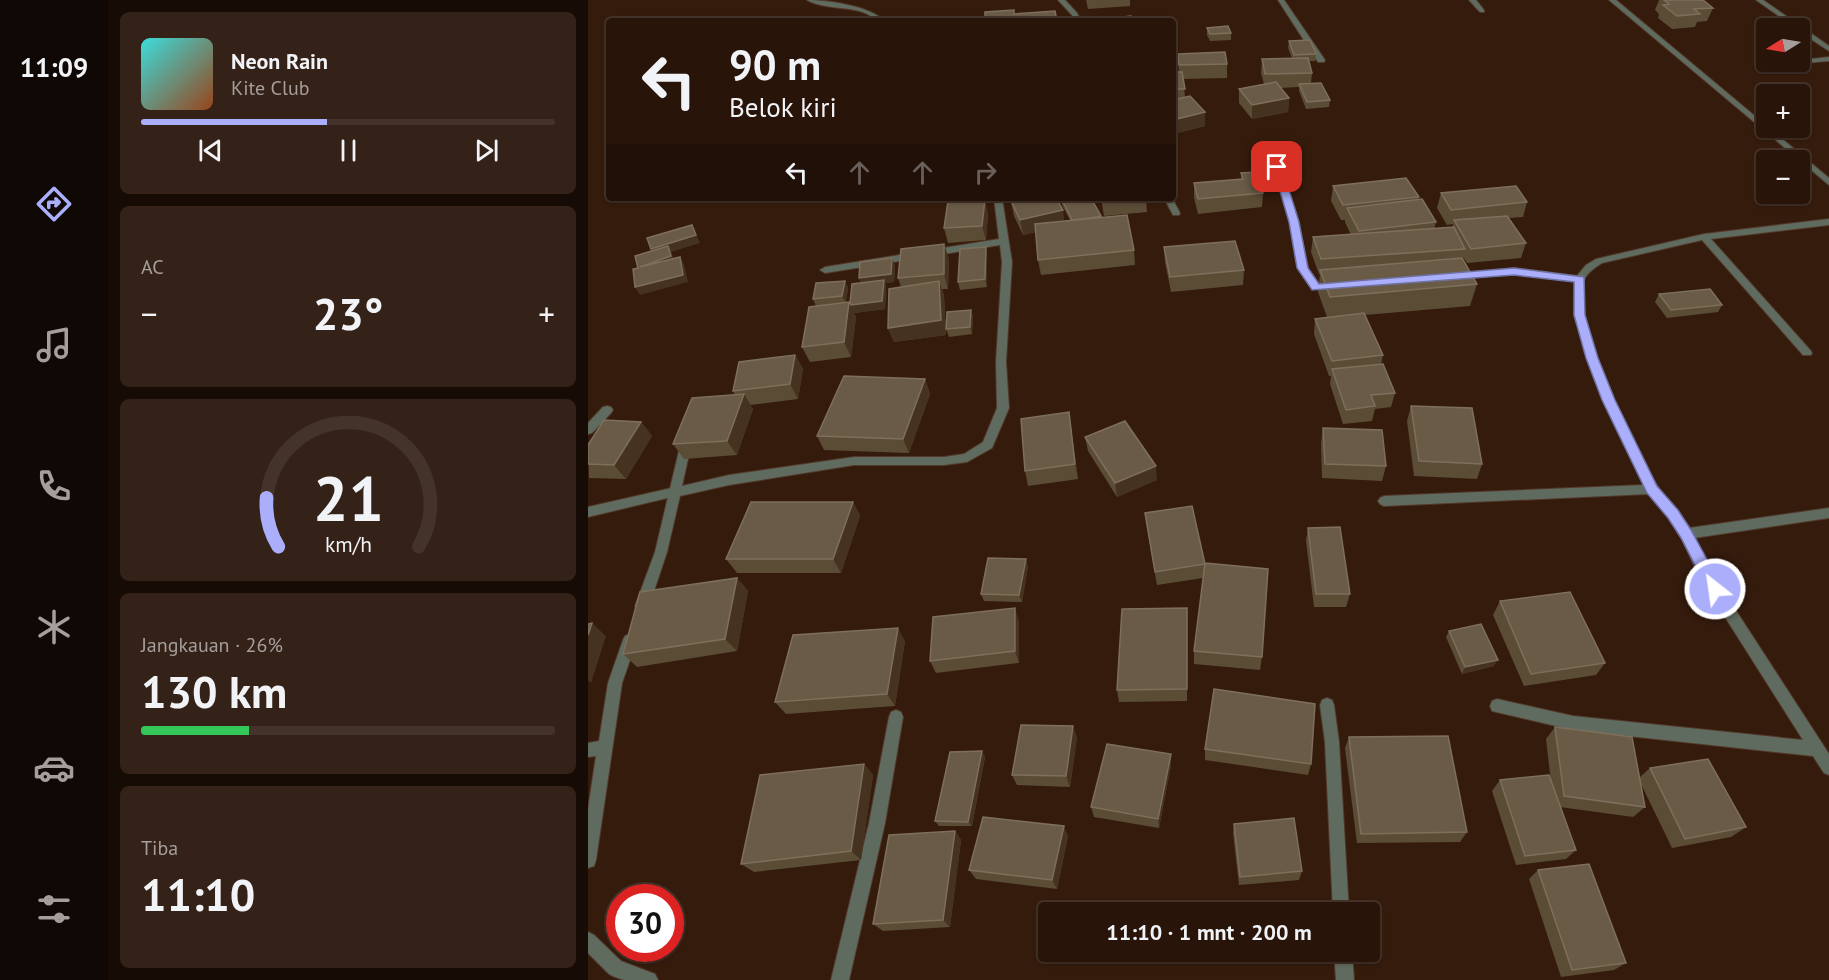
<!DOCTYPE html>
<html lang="id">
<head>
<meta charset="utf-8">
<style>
	body { margin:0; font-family:"PT Sans",sans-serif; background:#342117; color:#f1f3f6; height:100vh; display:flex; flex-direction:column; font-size:22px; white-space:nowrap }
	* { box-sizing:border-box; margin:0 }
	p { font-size:20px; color:#a59e9c }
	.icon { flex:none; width:33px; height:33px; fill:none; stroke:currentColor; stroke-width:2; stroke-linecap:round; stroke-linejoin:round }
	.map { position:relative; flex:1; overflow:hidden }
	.drawer { display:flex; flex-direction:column; gap:12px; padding:12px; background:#160b05; width:480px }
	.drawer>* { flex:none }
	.banner { position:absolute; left:18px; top:18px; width:570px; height:183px; border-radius:6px; box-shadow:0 2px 4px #0004,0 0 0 2px #44332a; background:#281409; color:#f1f3f6; overflow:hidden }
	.needle { width:39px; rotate:259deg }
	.fabs { position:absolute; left:1168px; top:18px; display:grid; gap:12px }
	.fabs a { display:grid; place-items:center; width:54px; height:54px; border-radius:6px; background:#281409; box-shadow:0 2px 4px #0004,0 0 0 2px #44332a; font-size:30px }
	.speed { position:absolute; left:18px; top:884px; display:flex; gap:12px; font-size:30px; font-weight:700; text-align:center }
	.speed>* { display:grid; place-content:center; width:78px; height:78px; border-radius:50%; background:#281409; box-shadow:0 2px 4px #0004,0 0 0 2px #44332a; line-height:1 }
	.speed .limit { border:9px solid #d22; background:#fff; color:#111 }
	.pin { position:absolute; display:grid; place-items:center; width:51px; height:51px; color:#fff; margin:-26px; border-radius:12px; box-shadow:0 3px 9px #0006 }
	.me { position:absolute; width:66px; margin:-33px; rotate:330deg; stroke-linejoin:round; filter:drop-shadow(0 0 4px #0008) }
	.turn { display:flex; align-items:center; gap:21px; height:126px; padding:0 24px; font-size:27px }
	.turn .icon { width:78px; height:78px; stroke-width:2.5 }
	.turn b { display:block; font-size:42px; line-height:51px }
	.lanes { display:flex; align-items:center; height:57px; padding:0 24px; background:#0003; justify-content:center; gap:30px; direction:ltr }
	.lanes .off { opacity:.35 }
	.big { font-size:45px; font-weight:800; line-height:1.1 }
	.drawer .widget { flex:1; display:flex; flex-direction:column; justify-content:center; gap:9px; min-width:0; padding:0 21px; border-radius:9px; background:#342117 }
	.drawer .dial { align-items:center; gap:0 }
	.dial svg { height:156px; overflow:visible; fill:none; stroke:#44332a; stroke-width:7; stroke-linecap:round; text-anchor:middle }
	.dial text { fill:#f1f3f6; stroke:none }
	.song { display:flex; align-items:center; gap:18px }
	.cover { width:72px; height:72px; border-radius:9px; background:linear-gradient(135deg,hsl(180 70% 55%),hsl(20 70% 35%)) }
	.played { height:6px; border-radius:3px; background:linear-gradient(90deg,#abaffb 45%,#44332a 45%) }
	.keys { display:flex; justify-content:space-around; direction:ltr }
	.heat { display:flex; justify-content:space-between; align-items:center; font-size:33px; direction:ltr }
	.charge { height:9px; border-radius:4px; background:linear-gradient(90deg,#34c759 26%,#44332a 0) }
	.trip { position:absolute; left:450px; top:902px; width:342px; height:60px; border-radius:6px; background:#281409; box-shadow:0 2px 4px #0004,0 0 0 2px #44332a; font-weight:800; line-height:60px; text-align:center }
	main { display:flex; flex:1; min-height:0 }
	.menu { display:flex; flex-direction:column; width:108px; justify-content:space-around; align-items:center; background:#100804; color:#a59e9c }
	.menu .icon { width:42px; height:42px }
	.menu .current { color:#abaffb }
	.menu b { font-size:27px; color:#f1f3f6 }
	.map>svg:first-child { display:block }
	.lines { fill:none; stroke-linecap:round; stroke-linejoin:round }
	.lane-casing { stroke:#52392b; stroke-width:2 }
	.street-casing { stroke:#52392b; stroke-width:2 }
	.lane { fill:#606b5f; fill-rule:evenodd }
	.street { fill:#606b5f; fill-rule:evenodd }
	.wall { fill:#5b4c36 }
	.shaded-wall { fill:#45321f }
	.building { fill:#6a5b47; stroke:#7e6f5c; stroke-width:1.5 }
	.route { fill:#abaffb; stroke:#6f72a3; stroke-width:1.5 }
</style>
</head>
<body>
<main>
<nav class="menu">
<b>11:09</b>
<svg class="icon current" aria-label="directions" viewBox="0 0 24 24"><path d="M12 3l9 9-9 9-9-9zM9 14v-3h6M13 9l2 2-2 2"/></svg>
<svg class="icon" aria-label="music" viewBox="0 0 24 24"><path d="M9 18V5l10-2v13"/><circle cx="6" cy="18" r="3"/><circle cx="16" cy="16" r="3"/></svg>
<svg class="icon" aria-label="phone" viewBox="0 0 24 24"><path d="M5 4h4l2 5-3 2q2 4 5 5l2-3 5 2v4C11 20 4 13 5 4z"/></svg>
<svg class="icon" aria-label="climate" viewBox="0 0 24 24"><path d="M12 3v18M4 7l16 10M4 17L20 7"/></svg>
<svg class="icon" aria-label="car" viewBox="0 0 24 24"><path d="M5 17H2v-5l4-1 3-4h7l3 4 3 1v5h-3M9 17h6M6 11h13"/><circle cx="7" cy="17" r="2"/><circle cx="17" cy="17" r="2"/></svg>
<svg class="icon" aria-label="filters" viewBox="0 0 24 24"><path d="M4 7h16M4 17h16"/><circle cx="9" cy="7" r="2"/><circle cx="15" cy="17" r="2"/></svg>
</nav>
<section class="drawer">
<div class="widget">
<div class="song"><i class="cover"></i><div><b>Neon Rain</b><p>Kite Club</p></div></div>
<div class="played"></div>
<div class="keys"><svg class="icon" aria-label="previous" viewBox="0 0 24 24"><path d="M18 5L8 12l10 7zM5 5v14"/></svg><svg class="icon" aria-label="pause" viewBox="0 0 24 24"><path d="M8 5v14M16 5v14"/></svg><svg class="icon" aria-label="next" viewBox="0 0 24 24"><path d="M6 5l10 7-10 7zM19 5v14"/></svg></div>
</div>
<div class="widget"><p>AC</p>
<div class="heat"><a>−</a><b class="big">23°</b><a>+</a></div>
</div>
<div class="widget dial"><svg viewBox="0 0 100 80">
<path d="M14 69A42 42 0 1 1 86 69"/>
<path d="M14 69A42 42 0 0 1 8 44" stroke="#abaffb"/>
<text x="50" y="56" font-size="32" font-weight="700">21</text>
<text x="50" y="72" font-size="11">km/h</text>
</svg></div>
<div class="widget"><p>Jangkauan · 26%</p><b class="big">130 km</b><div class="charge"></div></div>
<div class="widget"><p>Tiba</p><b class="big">11:10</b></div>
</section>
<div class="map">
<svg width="1241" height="980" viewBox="0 0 1241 980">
	<rect width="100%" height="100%" fill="#351b0c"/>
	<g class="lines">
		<defs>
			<path id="lane" d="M19,406L23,407L25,410L23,413L4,433L0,434V423L15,407Z
				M88,487L92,489L94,492L92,495L0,517V507Z"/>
			<path id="street" d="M219,0C239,0 283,6 296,21H289C272,3 239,12 219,0Z
				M470,0H477L489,13L493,21H487L484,15Z
				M690,0H696L737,60L736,62H730Z
				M881,0H888L896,10V12H892Z
				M1021,0H1028L1241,178V185Z
				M1168,0H1175L1241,46V51L1212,32V28H1208Z
				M1241,57V61L1192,65L1188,63Z
				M686,165L693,167L710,222L720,268L731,284L749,285V289H725L710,268L702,222L685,167Z
				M406,198H414L424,262L418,362L421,408L404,448L379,462L356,465H266L141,485L92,496L79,552L61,606L59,610L54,612L49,610L47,606L67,552L94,438H102L104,441L94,486L141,475L266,457H356L376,454L395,442L409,408L408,362L414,262L412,245L237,273L232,270L237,267L411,239Z
				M576,198H584L592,213L591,215H585Z
				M1241,219V225L1123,239L1223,351L1224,353L1223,355H1215L1114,240L1014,263C1008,267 1001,271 997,278C981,314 1047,450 1068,484C1077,500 1091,513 1101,528L1241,508V518L1106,538L1121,569L1241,754V775L1236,773L1225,756L985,730L904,711L902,706L904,701L909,699L985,716L1215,740L1111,576L1093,537L1081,517L1061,494L796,506L792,504L790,501L792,498L796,496L1056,485L1016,400L999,358L986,315L987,281L926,274L867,279L864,278V274L926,268L989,276L998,265L1008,259L1116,234Z
				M42,634L47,636L49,640L34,683L8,860L6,866L0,868V809L8,756L0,757V743L11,741L20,683L35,640L37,636Z
				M739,698L744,700L746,705L751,742L761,912H745L737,742L732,705L734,700Z
				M308,710L313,712L315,717L297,823L261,980H243L281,823L301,717L303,712Z
				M0,932L6,935L33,961L67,974L70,980H36L27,977L21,974L0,953Z
				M746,951H764L766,980H748Z"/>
		</defs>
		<use href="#lane" class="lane-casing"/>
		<use href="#street" class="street-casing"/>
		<use href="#lane" class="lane"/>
		<use href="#street" class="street"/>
	</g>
	<path class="wall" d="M498,0H542V6L500,9Z
		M1071,0H1115L1125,8L1119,21L1109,22L1107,27L1084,29L1070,18L1071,14L1067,10Z
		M427,14L469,21H397Z
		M619,28L643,33V40L622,41L619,35Z
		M701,41L728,54L727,61H721L724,73L723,83L742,100L741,107L718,109L711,91V87L692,88L701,98L700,112L664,119L651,103V89L676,84L673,73L674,59L704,58L700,48Z
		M590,54L639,64V78L595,79L597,97L617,112V126L585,134V72H591Z
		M653,173L675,193L674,207L610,214L606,198V183L653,179Z
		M745,186L831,197L830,200L848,222L846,229L865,227V224L859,225L849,208L853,193L939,202L935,217L921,218L938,243L933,258L879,263L875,257V258L889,284L882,306L777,315L795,355L793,365L807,393L803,407L787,409L784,421L755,424L742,384L743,376H741L726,334L727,319L739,317L730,292L732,274H731L723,252L725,237L763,235L757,222V220H753L743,201Z
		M473,198L514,217L546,250L547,265L453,275L450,260L448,232L435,235L426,216L423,201L477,221L482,220L474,205Z
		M513,198H558L559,212L516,216Z
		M400,214L398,240L360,243L356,228Z
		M398,247L399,254V287L372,290L370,282Z
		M576,247L656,270L655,285L583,292L577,262Z
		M304,258L307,266L306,282L297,283L298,288L297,309L266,313L268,317L263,357L222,362L214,347L228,306L225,299L257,281L260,288L258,302H261L273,283L271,278Z
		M361,259L360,289H354L356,296L358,335L306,342L300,328L313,287L310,278Z
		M1071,294L1134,305L1130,312L1079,318L1067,302Z
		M383,310L385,317L384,334L361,337L358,329Z
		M207,355L215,369L210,399L162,405L165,409L149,455L96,459L85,444L147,395L145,391Z
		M337,379L342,394L321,453L236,450L229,436Z
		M823,406L894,464L889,479L826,476L819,421Z
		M53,422L64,436L38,479L1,478L0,445Z
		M483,427L490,479L440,486L437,471Z
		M735,428L798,466L794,481L734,478L733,443Z
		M497,437L569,480L529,497L500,451Z
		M265,502L272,516L253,573H149L138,559Z
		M557,513L617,564L674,657L672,670L606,664V651L615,578L569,585L559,527Z
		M720,528L762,594L758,607H726L718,541Z
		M440,566L434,602L396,601L393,594Z
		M149,578L160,591L149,651L49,667L35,654Z
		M912,601L1017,663L1008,675L936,686L905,615Z
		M599,608V701L531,702L529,690Z
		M431,621V663L348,673L342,661Z
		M861,631L906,666L874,674L858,637Z
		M317,641L307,706L198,714L187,702Z
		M967,727L1051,778L1062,768L1158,827L1143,837L1084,848L1053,784L1057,807L1045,817L972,807L988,850L978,859L928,865L904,791L912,780L963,782L958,739Z
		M489,737L482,787L429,785L424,775Z
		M761,737L879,832L872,842L769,843L757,748Z
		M617,749L723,764L720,775L617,760Z
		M394,751L397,757L384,826H351L347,821Z
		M276,764L285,775L273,860L166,872L153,864Z
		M583,765L571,828L506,817L503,807Z
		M646,824L714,871L711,880L651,885L645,833Z
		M367,831L373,840L362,927L295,931L285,924Z
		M480,836L469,889L388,879L381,870Z
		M950,870L1038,963L1026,970L973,977L941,879Z"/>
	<path class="shaded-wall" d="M701,98L700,112L664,119V105Z
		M617,112V126L585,134V120Z
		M397,199L400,214L398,240L394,226Z
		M475,210L477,225L435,235L432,220Z
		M104,225L112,243L83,252L88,264L52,267L68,256L63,249Z
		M356,244L361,259L360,289L356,274Z
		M398,247L399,254V287L397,279Z
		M92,257L96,264L100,282L52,295L47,287Z
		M304,258L307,266L306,282L297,283L298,288L297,309L266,313L268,317L263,357L256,342L261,302L274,286L271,278Z
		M257,281L260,288L258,303L254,296Z
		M351,281L356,296L358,335L306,342L300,328Z
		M383,310L385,317L384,334L382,327Z
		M207,355L215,369L210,399L202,384Z
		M337,379L342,394L321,453L315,439Z
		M156,394L165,409L149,455L139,441Z
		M481,412L483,427L490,479L487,464Z
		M53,422L64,436L38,479L26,465Z
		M568,466L569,480L529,497L527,483Z
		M265,502L272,516L253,573L245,559Z
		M438,559L440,566L434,602L431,595Z
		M149,578L160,591L149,651L137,639Z
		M427,608L431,621V663L427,651Z
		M599,608L600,621L599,701Z
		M4,623L18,636L3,683L0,680V635Z
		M310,628L317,641L307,706L299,694Z
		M910,660L906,666L874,674L877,667Z
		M485,726L489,737L482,787L478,776Z
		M394,751L397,757L384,826L380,822Z
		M583,754V765L571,828L570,819Z
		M276,764L285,775L273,860L263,851Z
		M476,826L480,836L469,889L464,880Z
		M367,831L373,840L362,927L355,920Z"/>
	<path class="building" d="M1076,0H1115L1125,8L1106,9L1112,14L1089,16L1075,5L1081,4Z
		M426,10V14L467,11L469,21H438V18L426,19L427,21H397V12Z
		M543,16L545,21H509V20Z
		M61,18L60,21H35L36,20Z
		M640,26L643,33L622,34L619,28Z
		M722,40L728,54L706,55L701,41Z
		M637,52L639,64L591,65L590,54Z
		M720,58L724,73L677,74L674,59Z
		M585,72H594L597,89H585Z
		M688,82L701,98L664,105L651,89Z
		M733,83L742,100L719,102L711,84Z
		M602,96L617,112L585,120V100Z
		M668,172L675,193L610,199L606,183L655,179L653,173Z
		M818,178L831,197L755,205L745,186Z
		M928,186L939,202L863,210L853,193Z
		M436,198H468L475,210L432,220L423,201Z
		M473,198H503L513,216L503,218L484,220Z
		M514,198H548L514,201Z
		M397,199L394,226L356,228L360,201Z
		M834,199L848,222L771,231L759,208Z
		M539,215L546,250L450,260L447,224Z
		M919,216L938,243L883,249L866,220Z
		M104,225L108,235L63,249L59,238Z
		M866,227L877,249L733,259L725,237Z
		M647,241L656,270L582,277L576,247Z
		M356,244V274L310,278L313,249Z
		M80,246L83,256L52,267L92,257L95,275L47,287L45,269L50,268L47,256Z
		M398,247L397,279L370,282L372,249Z
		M304,258L303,274L271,278L272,262Z
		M874,258L889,284L742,297L732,270Z
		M296,280L294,301L263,305L262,303L264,284Z
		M257,281L254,296L225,299L228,283Z
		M351,281L353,320L300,328L301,289Z
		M1122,289L1134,305L1083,310L1071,294Z
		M261,302L256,342L214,347L221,307Z
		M383,310L382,327L358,329L359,312Z
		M776,313L795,355L744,361L727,319Z
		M207,355L202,384L145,391L151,362Z
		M795,364L807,393L783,395L787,406L758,410L744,369Z
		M256,376L337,379L315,439L229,436Z
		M156,394L139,441L85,444L104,398Z
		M823,406L884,408L894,464L831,461Z
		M481,412L487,464L437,471L433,419Z
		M16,420L53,422L26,465L0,464V445Z
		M537,421L568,466L527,483L497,437Z
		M735,428L794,430L798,466L737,464Z
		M163,502H265L245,559H138Z
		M604,506L617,564L567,572L557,513Z
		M752,527L762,594H728L720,528Z
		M400,558L438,559L431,595L393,594Z
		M617,563L680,569L674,657L606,651Z
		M149,578L137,639L35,654L52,592Z
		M982,592L1017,663L943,674L912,601Z
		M427,608V651L342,661L345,617Z
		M599,608V689L529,690L534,609Z
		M4,623L0,635V624Z
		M893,624L910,660L877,667L861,631Z
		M310,628L299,694L187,702L205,635Z
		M626,689L727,704L723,764L617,749Z
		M433,725L485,726L478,776L424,775Z
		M967,727L1044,737L1057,807L976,796Z
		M860,736L879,832L773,834L761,737Z
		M519,744L583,754L570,819L503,807Z
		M394,751L380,822L347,821L362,752Z
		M1120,759L1158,827L1097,839L1062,768Z
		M276,764L263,851L153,864L172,775Z
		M961,775L988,850L937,856L912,780Z
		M395,817L476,826L464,880L381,870Z
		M706,818L714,871L652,877L646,824Z
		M367,831L355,920L285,924L301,835Z
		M1001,864L1038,963L984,970L950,870Z"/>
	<path class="route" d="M689,164L694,167L711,222L720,268L731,284L926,268L996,277L997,315L1010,358L1027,400L1069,486L1090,510L1103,530L1135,589L1132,594L1127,595L1122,594L1093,538L1080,518L1059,493L1014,400L998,358L986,315V282L926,275L724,290L709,268L701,222L685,167Z"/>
</svg>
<div class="fabs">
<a><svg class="needle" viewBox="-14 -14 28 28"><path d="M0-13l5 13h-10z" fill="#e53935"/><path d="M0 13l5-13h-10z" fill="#a59e9c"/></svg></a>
<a>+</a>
<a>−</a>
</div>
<div class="speed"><div class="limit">30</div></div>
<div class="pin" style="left:689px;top:167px;background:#d93025"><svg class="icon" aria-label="arrive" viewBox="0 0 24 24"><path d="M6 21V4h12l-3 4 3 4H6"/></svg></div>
<svg class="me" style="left:1127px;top:589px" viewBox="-20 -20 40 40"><circle r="17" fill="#abaffb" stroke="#fff" stroke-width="3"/><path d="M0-11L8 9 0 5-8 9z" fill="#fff"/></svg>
<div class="trip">11:10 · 1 mnt · 200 m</div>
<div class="banner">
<div class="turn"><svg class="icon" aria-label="left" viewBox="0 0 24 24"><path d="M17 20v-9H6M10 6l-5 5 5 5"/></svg><div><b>90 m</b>Belok kiri</div></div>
<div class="lanes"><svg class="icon" aria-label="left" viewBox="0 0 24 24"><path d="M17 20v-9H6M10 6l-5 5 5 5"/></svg><svg class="icon off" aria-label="ahead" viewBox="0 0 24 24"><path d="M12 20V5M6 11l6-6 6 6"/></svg><svg class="icon off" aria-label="ahead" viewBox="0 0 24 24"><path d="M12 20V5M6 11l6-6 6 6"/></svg><svg class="icon off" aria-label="right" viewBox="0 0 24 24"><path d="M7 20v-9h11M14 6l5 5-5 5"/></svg></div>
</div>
</div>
</main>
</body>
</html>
